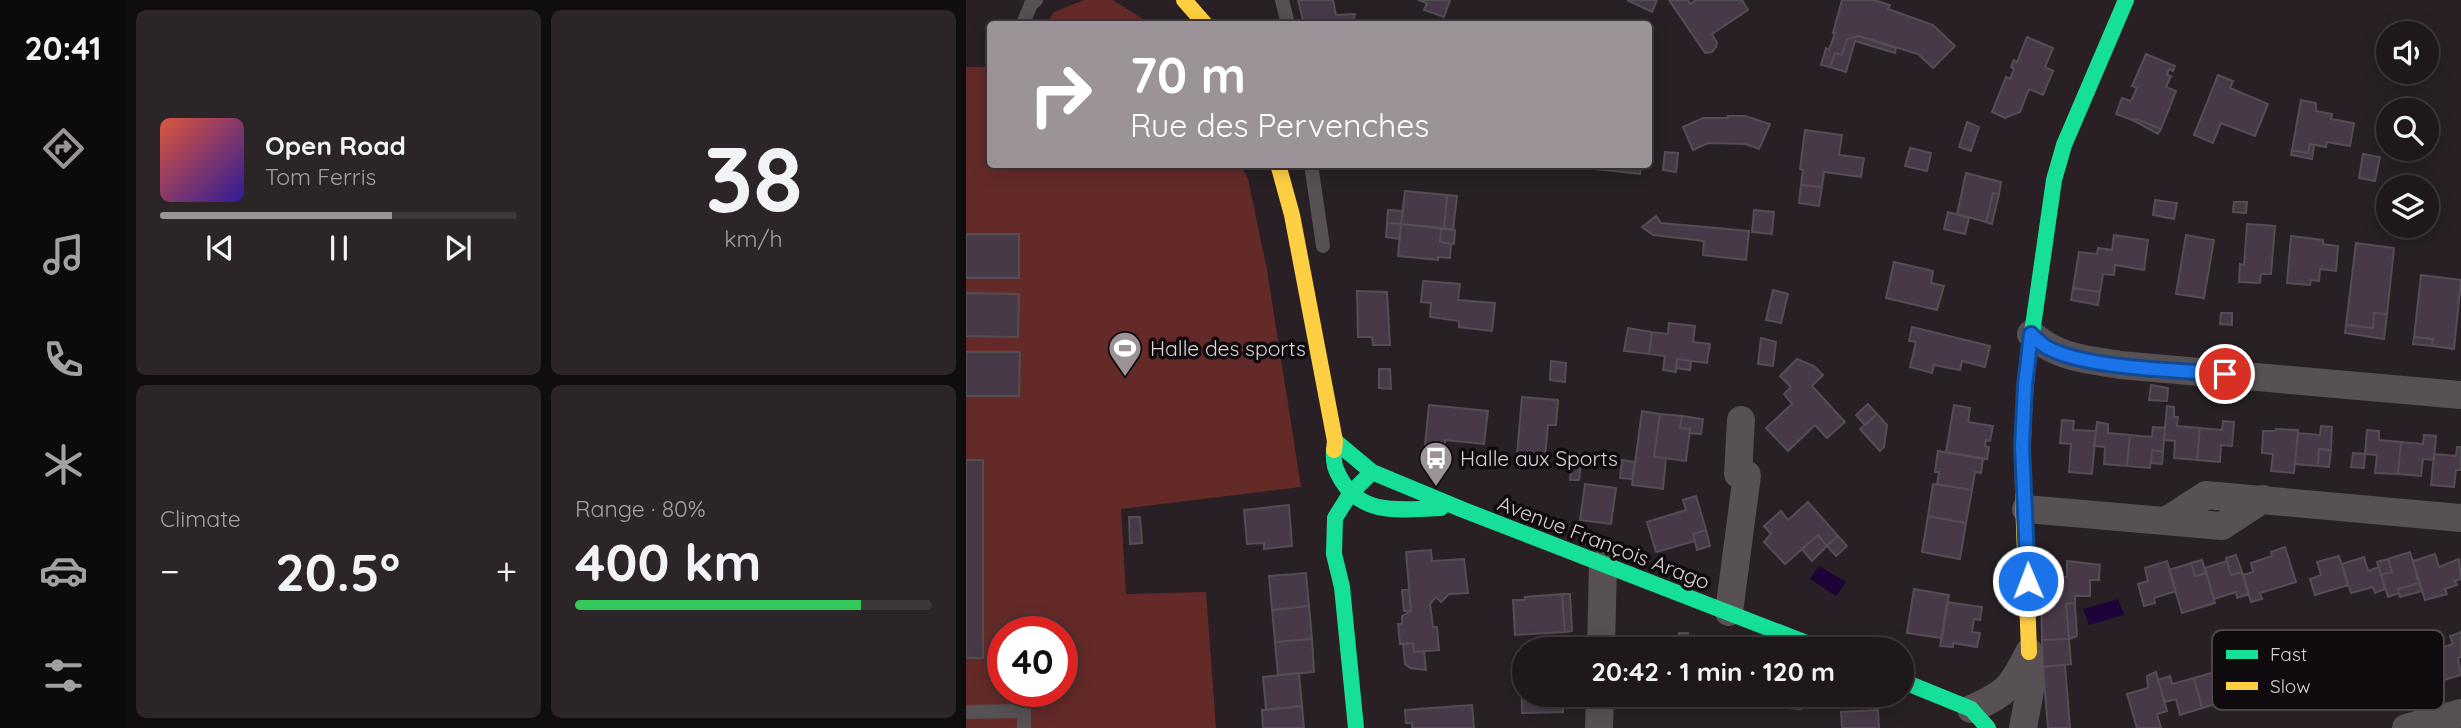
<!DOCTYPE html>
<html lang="en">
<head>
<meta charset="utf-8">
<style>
	body { margin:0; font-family:Quicksand,sans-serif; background:#2b2528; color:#f1f3f6; height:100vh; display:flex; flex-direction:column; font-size:26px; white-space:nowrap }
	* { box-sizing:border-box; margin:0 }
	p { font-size:23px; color:#a1a0a3 }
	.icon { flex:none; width:38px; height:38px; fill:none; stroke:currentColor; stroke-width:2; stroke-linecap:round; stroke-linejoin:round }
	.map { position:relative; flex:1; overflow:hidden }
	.sheet { display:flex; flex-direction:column; gap:10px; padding:10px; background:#100d0f; width:840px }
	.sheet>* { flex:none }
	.banner { position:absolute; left:21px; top:21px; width:665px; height:147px; border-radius:7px; box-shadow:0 4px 18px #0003,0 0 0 2px #3c373a; background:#9c9398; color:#fff; overflow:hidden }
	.controls { position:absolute; left:1410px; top:21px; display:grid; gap:14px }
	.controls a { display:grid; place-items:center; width:63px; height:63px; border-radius:50%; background:#1e181b; box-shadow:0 4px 18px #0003,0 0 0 2px #3c373a; font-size:35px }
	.speed { position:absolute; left:21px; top:616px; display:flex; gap:14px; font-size:35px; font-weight:700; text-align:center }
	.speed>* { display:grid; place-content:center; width:91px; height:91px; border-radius:50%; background:#1e181b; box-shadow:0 4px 18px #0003,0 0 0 2px #3c373a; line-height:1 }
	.speed .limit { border:10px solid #d22; background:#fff; color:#111 }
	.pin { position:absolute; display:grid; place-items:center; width:60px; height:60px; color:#fff; margin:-30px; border:4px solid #fff; border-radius:50%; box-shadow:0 2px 7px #0007 }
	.me { position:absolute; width:77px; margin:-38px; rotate:359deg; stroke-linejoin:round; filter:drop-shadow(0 0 5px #0008) }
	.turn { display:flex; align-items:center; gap:24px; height:147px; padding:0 28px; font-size:32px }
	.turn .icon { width:91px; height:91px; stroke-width:2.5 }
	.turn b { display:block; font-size:49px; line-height:60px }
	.big { font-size:52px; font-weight:700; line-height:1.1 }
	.sheet .card { flex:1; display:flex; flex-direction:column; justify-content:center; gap:10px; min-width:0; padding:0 24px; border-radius:10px; background:#2b2528 }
	.sheet .dial { align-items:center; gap:0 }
	.dial b { font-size:91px; line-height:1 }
	.song { display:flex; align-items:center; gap:21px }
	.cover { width:84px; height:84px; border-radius:10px; background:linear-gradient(135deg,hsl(10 70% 55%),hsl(250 70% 35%)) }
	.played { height:7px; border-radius:4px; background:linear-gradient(90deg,#9c9398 65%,#3c373a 65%) }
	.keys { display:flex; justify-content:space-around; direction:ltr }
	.heat { display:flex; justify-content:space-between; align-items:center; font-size:38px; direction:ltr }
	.charge { height:10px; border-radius:5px; background:linear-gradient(90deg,#34c759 80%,#3c373a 0) }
	.sheet .tiles { flex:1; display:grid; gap:10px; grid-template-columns:repeat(2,1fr) }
	.trip { position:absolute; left:546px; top:637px; width:402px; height:70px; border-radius:35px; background:#1e181b; box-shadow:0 4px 18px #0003,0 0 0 2px #3c373a; font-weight:700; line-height:70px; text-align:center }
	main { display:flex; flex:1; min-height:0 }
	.tabs { display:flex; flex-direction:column; width:126px; justify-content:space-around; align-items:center; background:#0c0a0b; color:#a1a0a3 }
	.tabs .icon { width:49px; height:49px }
	.tabs .active { color:#9c9398 }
	.tabs b { font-size:32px; color:#f1f3f6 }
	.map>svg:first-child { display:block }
	.green { fill:#642a28; fill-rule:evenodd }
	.water { fill:#1d0338 }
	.building { fill:#483949; stroke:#534e52; stroke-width:2 }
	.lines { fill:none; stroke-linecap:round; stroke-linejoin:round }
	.lane { stroke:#575154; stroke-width:14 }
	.street { stroke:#575154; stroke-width:28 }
	.fast { stroke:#16e098; stroke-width:16 }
	.slow { stroke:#ffcf43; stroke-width:16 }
	.route-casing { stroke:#114b97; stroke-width:18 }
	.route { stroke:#1a73e8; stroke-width:12 }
	.labels { text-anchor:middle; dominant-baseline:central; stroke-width:7; stroke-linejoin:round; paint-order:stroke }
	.poi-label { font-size:21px; fill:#dad1d6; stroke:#0f0a0d; text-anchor:start }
	.street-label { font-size:21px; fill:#dad1d6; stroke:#0f0a0d }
	.key { fill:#0f0a0d; stroke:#4c4649; stroke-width:2 }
	.key-label { font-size:19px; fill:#dad1d6 }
</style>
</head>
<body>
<main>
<nav class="tabs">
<b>20:41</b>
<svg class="icon active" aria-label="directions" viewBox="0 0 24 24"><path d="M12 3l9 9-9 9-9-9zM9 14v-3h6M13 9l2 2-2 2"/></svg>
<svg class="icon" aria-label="music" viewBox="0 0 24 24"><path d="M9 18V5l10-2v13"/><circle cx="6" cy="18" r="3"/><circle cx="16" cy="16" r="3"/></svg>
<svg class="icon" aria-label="phone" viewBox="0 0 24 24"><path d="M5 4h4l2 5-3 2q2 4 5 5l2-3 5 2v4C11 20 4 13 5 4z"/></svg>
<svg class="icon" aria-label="climate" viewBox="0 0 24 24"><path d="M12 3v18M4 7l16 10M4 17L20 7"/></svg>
<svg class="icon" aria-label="car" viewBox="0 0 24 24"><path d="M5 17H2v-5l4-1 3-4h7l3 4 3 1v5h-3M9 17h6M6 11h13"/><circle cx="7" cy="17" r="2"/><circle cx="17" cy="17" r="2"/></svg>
<svg class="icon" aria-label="filters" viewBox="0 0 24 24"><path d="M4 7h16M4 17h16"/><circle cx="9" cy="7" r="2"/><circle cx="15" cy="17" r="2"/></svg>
</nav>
<section class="sheet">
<div class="tiles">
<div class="card">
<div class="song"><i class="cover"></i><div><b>Open Road</b><p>Tom Ferris</p></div></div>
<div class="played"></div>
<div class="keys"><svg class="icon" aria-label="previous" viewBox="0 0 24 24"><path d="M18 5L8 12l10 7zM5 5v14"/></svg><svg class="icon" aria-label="pause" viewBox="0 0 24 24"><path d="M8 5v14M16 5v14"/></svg><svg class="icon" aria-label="next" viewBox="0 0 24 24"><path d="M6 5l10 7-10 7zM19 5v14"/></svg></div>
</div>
<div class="card dial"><b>38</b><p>km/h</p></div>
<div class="card"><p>Climate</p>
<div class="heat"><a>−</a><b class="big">20.5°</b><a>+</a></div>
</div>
<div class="card"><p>Range · 80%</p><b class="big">400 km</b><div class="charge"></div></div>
</div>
</section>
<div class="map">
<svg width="1495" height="728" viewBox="0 0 1495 728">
	<rect width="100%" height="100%" fill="#282024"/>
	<path class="green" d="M118,0H147L185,24H80L88,12Z
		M0,67H24V164L275,165L282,179L301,270L335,487L155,509L160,594L240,592L250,728H0ZM37,632H96V691H37Z"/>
	<path class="water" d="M853,566L880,582L870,596L844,579Z
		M1152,599L1158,615L1123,625L1117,609Z"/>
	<path class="building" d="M332,0H367L370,15L389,14L386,24H338Z
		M452,0H484L478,17L458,10L461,3Z
		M661,0H691L686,12Z
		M703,0H722L724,4L730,0H776L782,10L746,34L751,43L750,47L746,52L739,53Z
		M876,0H908L924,5L922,9L967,25L989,46L967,68L952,54L893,36L881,39L876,55L869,53L864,67L855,65L860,48L863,50L869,33H867Z
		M893,36L930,48L929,53L889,41L880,72L864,67L869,53L876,55L881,39Z
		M1061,37L1087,48L1079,67L1087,71L1077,95L1063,89L1054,112L1039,118L1026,112L1040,77L1044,79L1048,69L1045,67L1048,60L1051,62Z
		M1180,54L1209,66L1207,71L1203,69L1201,75L1205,76L1200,87L1210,91L1195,129L1171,119L1166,120L1150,114L1156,98L1165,101L1171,88L1166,86Z
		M1252,75L1267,81L1264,88L1302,104L1289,136L1255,123L1247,143L1228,135Z
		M1335,100L1350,103V111L1366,114L1365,119L1388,123L1384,146L1361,142L1360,147L1344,144L1342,153L1326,150Z
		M762,116H779L804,124L793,149L780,144L742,143L727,150L717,127L737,118H762Z
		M1171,119L1195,129L1192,134L1166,120Z
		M1001,122L1013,127L1005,151L993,147Z
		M839,130L876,135L873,155L898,158L895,177L858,172L856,187L835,185L837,170L834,169Z
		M1344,144L1348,145L1346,159L1325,155L1326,150L1342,153Z
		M944,148L965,153L961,171L939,166Z
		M699,152L712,153L710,172L697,170Z
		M1397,154L1414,157L1409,181L1393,178Z
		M630,164H675L674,174L630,169Z
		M1000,173L1035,182L1033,194L1027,193L1020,222L991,214Z
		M835,185L856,187L853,206L833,203Z
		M439,191L481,195L478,229L435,224Z
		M1027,193L1033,194L1026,224L1020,222Z
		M481,195L491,196L487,230L478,229Z
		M1189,200L1211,203L1208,219L1187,215Z
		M1268,202H1281L1280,213L1267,212Z
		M422,210L437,211L435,224L421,223Z
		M788,210L808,212L806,234L786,232Z
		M982,212L1003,218L999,234L978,229Z
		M690,216L695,223L783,231L780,260L737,255L738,241L687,235L676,227Z
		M421,223L435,224L434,239L420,237Z
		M435,224L475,228L474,242L485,244L484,258L472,257V260L432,256Z
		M1281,224L1309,226L1305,274H1295L1294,283L1273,282L1274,264L1278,265Z
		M475,228L489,230L488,244L474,242Z
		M0,234H53V278H0Z
		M1148,235L1182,240L1178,270L1149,265L1148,275L1137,274L1134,292L1107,288L1113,252L1131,254L1132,248L1146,250Z
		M1220,235L1248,240L1238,298L1210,294Z
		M1325,236L1357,240V244L1372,246L1370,271L1354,269L1353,281L1345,280L1344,285L1321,283Z
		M1390,243L1428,248L1421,314L1408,313L1407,328L1380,325Z
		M928,262L967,271L965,283L978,286L971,310L920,298Z
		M1455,275L1495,280L1488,349L1466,346L1467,339L1448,337Z
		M457,281L494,284L492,300L529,303L526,331L493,327V321L464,317L465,303L455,302Z
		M1107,288L1134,292L1132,305L1105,300Z
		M807,290L822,294L815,323L800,320Z
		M391,291L421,292L424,345H407L406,337H392Z
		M0,293L53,294L52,337L0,336Z
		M1255,313H1266V325L1254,324Z
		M1408,313L1421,314L1418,339L1379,333L1380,325L1407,328Z
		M703,323L729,326L727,342L744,344L741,363L711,359L710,372L697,370L699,356L683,354L686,332L702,334Z
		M946,327L1024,346L1019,367L996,361L994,370L968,365L966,373L944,367L950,342L943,341Z
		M662,328L686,332L683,354L658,351Z
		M1448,337L1467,339L1466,346L1447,344Z
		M795,338L810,342L807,366L792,364Z
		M0,352H54L53,396H0Z
		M711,359L725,361L724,370L710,368Z
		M831,359L848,366L857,375L846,386L879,422L861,438L849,425L822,451L800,428L826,404L818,394L825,387L814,376Z
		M585,361L600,363L599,382L584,380Z
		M413,369H424L425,389L413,388Z
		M1185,385L1202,388L1201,401L1183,400Z
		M556,397L592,400L590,425H582L579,457L551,454Z
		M902,404L911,414L899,425L890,415Z
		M463,405L522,411L518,444L479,440V447L459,445Z
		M988,405L1004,408L1002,422L1027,426L1024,441L1020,440L1019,446L1023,447L1021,459L980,452Z
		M1201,406L1208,407V417H1212L1211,426L1234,428L1231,460L1208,458L1209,441L1198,440Z
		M676,411L694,414L688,457L700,458L697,489L666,485Z
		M694,414L716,416L714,428L724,429L720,461L688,457Z
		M911,414L921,425L918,447L914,451L894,429Z
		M716,416L737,419L735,434L723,433L724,429L714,428Z
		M1096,420L1108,421L1107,430L1130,431L1126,474L1103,472L1105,444L1094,443Z
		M1257,421L1268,422L1266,446L1255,445L1254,462L1231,460L1234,428L1256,430Z
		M1131,422L1142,424V433L1164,435L1161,466L1138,464L1139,447L1128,446Z
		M1355,426L1366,427L1365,450L1353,449L1352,466L1329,464L1332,433L1354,435Z
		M1187,427L1199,428L1197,452L1186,450L1184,468L1161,466L1164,435L1186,437Z
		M1310,429L1332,430L1328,473L1305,471L1307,454L1296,453L1297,431H1309Z
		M1401,430L1413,431V440L1435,442L1432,474L1409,473L1411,455L1399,454Z
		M1458,435L1470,436L1468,460L1457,459L1455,476L1432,474L1435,442L1457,444Z
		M1491,447H1495V470H1490L1488,487L1465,485L1468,454L1490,456Z
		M1353,449L1365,450L1363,467L1352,466Z
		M1186,450L1197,452L1196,464L1185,463Z
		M972,451L1017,459L1015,473L1009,472L1006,490L971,484L973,472H969Z
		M607,453L616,454L613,480H604Z
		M1387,453L1399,454L1398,468L1385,467Z
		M0,460H17V658H0Z
		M656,460L669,462L666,479L654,478Z
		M619,484L650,488L645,524L614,520Z
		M967,484L1006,490L1000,523L962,516Z
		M730,496L740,530L727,534L729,541L690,552L681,522L720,510L717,500Z
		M842,502L872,536L861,546L852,535L819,564L798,542L805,534L798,526L815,511L822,520Z
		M323,505L326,546L298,549V543L281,544L278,510Z
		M962,516L1000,523L994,559L956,552Z
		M163,517H174L176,543L164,544Z
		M740,530L744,546L731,550L727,534Z
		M852,535L861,546L846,561L836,549Z
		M872,536L881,546L870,556L861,546Z
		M1319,547L1330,582L1294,593L1296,599L1285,602L1277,575L1287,572L1285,563L1306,556L1305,552Z
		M465,550L466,561L498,559L502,593L483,594L475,602L470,597L464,604L467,627H471L473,650L448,652L447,643L434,644L432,624H436V616L445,611L440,552Z
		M1444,552L1453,583L1432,589L1433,593L1422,597L1415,575L1426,572L1422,559Z
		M1469,554L1473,567L1493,559L1495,579L1489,581L1491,585L1479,589L1481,594L1459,600L1447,561Z
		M1270,555L1276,572L1265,575L1260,558Z
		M1373,556L1382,585L1349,595L1344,579L1355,575L1351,562Z
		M1398,557L1402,571L1413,567L1419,589L1409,593L1407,587L1385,593L1376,564Z
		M1422,559L1426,572L1415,575L1411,562Z
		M1236,560L1240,573L1229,576L1225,563Z
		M1101,561L1134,565L1133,580H1124V596H1109V603L1100,604L1103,639L1076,640L1075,597H1092V577H1101Z
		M1201,561L1210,591L1188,598L1189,603L1178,606L1172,584L1182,581L1179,568Z
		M1261,561L1265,575L1276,572L1282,594L1271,598L1270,592L1248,599L1239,568Z
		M1225,563L1229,576L1240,573L1249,603L1216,613L1203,570Z
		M340,573L343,606L306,610L303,576Z
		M1453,583L1456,591L1434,597L1432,589Z
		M443,589L445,611H438L436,590Z
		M948,589L983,595L976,638L941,633Z
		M596,594H604L606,631L599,632Z
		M596,594L599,632L549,635L547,600H559V597Z
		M981,602L1016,607L1014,620L1008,619L1006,632L1014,633L1011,647L987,643V647L974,646Z
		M1109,603L1111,636L1103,639L1100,604Z
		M343,606L346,639L309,642L306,610Z
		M1495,632V657L1492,658L1495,675L1474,681L1465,651L1487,644L1484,636Z
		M713,633H722V649H689V644L713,640Z
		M346,639L348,672L312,675L309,642Z
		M1103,639L1105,664L1077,667L1076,640Z
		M665,641H689V649H652V647H665Z
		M447,643L448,652L458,651L460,670L444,668L439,664L437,644Z
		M1255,651L1265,682L1254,685L1259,701L1236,708L1228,678L1249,672L1246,664L1252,662L1249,652Z
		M555,662H558V695H597V712L556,713Z
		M1099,665L1104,728H1082L1077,667Z
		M1190,672L1201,711L1191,714L1195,728H1171L1161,694L1182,688L1181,676Z
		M333,673L336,706L300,710L297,677Z
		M1204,676L1206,684L1228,678L1236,708L1214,715L1210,699L1199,702L1192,680Z
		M767,695H836L835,709L806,707V700L767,697Z
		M506,705L508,728H446V723H440L439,710Z
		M336,706L338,728H297L296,710Z
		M912,710L913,728H876L875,712Z"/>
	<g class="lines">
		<path class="lane" d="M316,0L322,24
			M57,24L65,4L70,0
			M345,164L357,246
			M0,712L58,711
			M58,728V691"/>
		<path class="street" d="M1065,334C1092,358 1119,359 1154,365L1495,395
			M1060,509L1256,526L1297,499
			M1200,521L1240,495L1495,518
			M763,612L781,475L772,474L775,420
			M635,649L637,563
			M1005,709C1041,693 1046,687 1063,652L1064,690L1057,728
			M633,728L634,695
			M1440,728L1495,713"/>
		<path class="fast" d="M1064,347L1088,180L1098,145L1160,0
			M369,441L406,472L495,509L856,649
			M368,450C367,464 369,469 376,481C398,517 438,509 475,508
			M936,681L1005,709L1022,728
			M390,728L376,587L368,554L369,518L384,494L402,476"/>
		<path class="slow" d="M218,0L239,24
			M312,164L326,215L369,441L368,450
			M1063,652C1060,550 1050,448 1064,347"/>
	</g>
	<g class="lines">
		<defs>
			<path id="route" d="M1062,581L1056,446L1059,386L1065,334C1070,339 1076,345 1082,348C1122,369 1211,370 1259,374"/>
		</defs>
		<use href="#route" class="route-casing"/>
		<use href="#route" class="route"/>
	</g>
	<defs>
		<symbol id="stadium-pin" viewBox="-11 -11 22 30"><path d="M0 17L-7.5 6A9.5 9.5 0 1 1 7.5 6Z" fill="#9c9398" stroke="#0f0a0d"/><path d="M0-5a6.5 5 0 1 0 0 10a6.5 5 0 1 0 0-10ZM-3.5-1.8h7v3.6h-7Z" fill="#fff"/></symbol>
		<symbol id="bus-pin" viewBox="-11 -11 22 30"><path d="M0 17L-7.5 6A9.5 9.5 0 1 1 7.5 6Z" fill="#9c9398" stroke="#0f0a0d"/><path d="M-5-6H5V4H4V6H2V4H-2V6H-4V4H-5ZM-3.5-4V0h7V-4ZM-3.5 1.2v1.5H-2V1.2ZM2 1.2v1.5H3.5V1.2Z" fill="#fff"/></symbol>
	</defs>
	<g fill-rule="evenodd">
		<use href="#stadium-pin" x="140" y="329" width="38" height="52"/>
		<use href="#bus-pin" x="451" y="439" width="38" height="52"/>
	</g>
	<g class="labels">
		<g class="poi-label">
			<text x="184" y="348">Halle des sports</text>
			<text x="494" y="458">Halle aux Sports</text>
		</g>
		<g class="street-label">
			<text transform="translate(638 542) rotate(21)">Avenue François Arago</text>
		</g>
	</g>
	<rect x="1246" y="630" width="232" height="80" rx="10" class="key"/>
	<rect x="1260" y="650" width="32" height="9" fill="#16e098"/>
	<rect x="1260" y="682" width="32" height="8" fill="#ffcf43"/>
	<g class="key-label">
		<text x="1304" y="661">Fast</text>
		<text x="1304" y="693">Slow</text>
	</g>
</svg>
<div class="controls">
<a><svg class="icon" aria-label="sound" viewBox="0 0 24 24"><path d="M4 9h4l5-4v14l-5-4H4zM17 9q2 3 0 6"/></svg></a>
<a><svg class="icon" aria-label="search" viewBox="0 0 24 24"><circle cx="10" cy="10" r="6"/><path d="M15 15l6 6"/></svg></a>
<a><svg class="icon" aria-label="layers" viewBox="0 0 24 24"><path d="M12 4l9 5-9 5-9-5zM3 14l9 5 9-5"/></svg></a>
</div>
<div class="speed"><div class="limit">40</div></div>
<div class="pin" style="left:1259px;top:374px;background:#d93025"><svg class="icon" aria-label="arrive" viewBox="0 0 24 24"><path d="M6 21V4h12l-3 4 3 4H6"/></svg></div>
<svg class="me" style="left:1062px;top:581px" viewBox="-20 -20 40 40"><circle r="17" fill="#1a73e8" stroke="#fff" stroke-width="3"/><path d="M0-11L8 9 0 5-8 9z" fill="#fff"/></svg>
<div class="trip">20:42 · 1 min · 120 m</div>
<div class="banner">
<div class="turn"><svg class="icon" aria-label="right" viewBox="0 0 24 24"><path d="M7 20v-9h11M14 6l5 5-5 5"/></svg><div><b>70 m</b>Rue des Pervenches</div></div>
</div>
</div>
</main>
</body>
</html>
